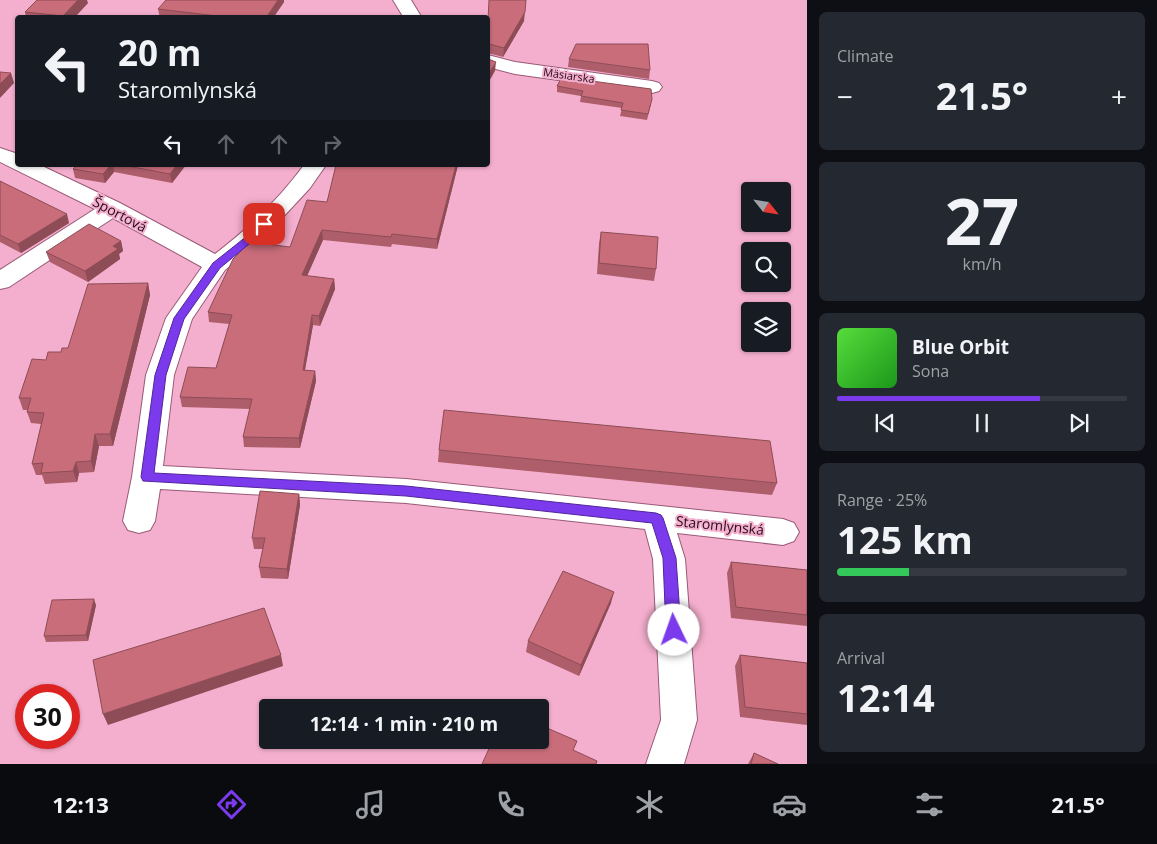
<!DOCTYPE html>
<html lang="en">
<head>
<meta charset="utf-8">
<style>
	body { margin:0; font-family:"Open Sans",sans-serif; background:#242831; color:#f1f3f6; height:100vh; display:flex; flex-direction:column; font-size:19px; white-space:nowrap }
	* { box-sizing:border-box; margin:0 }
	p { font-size:16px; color:#9ea1a6 }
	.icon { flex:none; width:28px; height:28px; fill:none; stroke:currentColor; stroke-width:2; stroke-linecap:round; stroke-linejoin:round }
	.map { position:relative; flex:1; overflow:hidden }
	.panel { display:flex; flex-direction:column; gap:12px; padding:12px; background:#0d0f14; width:350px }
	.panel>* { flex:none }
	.top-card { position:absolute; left:15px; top:15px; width:475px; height:152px; border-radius:5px; box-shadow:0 1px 4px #0004; background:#171b24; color:#f1f3f6; overflow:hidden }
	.needle { width:32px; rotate:120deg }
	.fabs { position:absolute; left:741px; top:182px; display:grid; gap:10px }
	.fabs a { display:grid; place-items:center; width:50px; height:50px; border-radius:5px; background:#171b24; box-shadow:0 1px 4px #0004; font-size:25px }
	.speed { position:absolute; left:15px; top:684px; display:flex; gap:10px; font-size:25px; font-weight:700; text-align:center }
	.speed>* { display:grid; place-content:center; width:65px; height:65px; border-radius:50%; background:#171b24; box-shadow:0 1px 4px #0004; line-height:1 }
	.speed .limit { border:8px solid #d22; background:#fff; color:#111 }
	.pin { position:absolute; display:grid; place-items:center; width:42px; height:42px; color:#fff; margin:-21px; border-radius:10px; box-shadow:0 2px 8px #0006 }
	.me { position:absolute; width:55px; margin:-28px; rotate:357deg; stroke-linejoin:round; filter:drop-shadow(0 0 4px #0008) }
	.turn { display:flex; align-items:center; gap:18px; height:105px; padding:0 20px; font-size:22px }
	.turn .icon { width:65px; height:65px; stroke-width:2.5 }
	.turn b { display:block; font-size:35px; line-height:42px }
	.lanes { display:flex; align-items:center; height:48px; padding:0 20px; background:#0003; justify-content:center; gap:25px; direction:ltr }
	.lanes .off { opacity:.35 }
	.big { font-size:38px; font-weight:700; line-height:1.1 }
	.panel .card { flex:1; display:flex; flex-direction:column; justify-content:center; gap:8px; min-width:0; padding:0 18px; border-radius:8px; background:#242831 }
	.panel .dial { align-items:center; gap:0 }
	.dial b { font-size:65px; line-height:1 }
	.song { display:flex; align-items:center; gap:15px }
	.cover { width:60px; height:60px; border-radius:8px; background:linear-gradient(135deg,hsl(110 70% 55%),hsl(120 70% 35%)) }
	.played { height:5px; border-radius:2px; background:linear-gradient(90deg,#7c3aed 70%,#363941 70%) }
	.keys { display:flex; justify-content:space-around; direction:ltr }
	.heat { display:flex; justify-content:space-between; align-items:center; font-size:28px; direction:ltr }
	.charge { height:8px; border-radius:4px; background:linear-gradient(90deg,#34c759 25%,#363941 0) }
	.trip { position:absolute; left:259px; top:699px; width:290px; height:50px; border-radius:5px; background:#171b24; box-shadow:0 1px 4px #0004; font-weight:700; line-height:50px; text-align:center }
	.menu { display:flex; height:80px; justify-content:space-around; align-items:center; background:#090b0e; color:#9ea1a6 }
	.menu .icon { width:35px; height:35px }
	.menu .selected { color:#7c3aed }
	.menu b { font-size:22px; color:#f1f3f6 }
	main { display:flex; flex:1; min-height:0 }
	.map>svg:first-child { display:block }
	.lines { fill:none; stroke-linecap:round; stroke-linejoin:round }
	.minor-casing { stroke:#985a76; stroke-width:2 }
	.minor { fill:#fff; fill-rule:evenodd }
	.wall { fill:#ae5e6a }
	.shaded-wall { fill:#8d4c56 }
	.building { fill:#ca6d7b; stroke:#8d4c56 }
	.route { fill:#7c3aed; stroke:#51269a }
	.labels { text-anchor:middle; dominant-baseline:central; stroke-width:4; stroke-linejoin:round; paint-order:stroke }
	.far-street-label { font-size:11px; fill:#250d19; stroke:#f5afce }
	.street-label { font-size:14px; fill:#250d19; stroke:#f5afce }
</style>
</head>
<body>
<main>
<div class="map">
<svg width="807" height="764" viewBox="0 0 807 764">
	<rect width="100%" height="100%" fill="#f5afce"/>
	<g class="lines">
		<defs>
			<path id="minor" d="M393,0H411L422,18H404Z
				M488,55L515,62L652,81L659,83L662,87L659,91L652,93L515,74L488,67Z
				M0,148L18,154V165H40L120,203L215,254C248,229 279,199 304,165H326L310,188L259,243L225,270L192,319L174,375L163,466L406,479L783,519L794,523L799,532L794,541L783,545L677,533L685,559L697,720L684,764H646L661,720L653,559L645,529L406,503L160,489L155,521L150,530L139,533L128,530L123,521L132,477L146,375L166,318L202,267L113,218L9,287L0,289V270L95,209L0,162Z"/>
		</defs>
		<use href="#minor" class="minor-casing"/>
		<use href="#minor" class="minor"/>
	</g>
	<path class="wall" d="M284,2L273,18H160L158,9Z
		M88,3L74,18H26L25,12Z
		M488,20L524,21L503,57L488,53Z
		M569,59L650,70L649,79L568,67Z
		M562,77L651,104L647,120L620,116L622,108L580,102L581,96L557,92V86Z
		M77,165H186L172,183L114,172L105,183L75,178L73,169Z
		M336,165H458L437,249L392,244L391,247L323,240L307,276L334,279L335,289L320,326L313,325L305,370L315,371L316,381L300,448L244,447L243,437L250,409L182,407L180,397L216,368L229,324L209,322L208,312L290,247L327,202Z
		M0,181L69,223L21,253L0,242Z
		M601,232L656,269L654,281L597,274L599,243Z
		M121,241L123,251L119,254L120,259L88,282L50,262L46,252Z
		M148,283L150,295L113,446H99L94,472L79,473L77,482L45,484L42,475H36L32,464L41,424L31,423L27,412L28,410H23L19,398L46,360L68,348Z
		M439,450L777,483L772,495L720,490L438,462Z
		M299,494L300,505L288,579L261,578L259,567L263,549H254L252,538Z
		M731,562L807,570V626L731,618L727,573Z
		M611,603L579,676L526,652L528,641Z
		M96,605L88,641L46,642L44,636Z
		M740,655L807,663V725L740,717L735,666Z
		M754,753L778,764H748Z"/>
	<path class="shaded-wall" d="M78,0H87L88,3L74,18H63V16Z
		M278,0H284V2L273,18H266Z
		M525,12L524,21L503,57L504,48Z
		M496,62L495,71L488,83V75Z
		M11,73L14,83L0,98V84Z
		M490,108L489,118L488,122V115Z
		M111,165H113L114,172L105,183L103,174Z
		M177,165H186L172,183L170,174Z
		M456,165H458L437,249V239Z
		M67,214L69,223L21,253L18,244Z
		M322,230L323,240L303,285L302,275Z
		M121,241L123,251L119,254L120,259L88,282L85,271L113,246Z
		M334,279L335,289L320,326L319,316Z
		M148,283L150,295L113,446L110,434Z
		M312,315L313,325L303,380V370Z
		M315,371L316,381L300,448L299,438Z
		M95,434L99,446L94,472L91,461Z
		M76,462L79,473L77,482L73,471Z
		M299,494L300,505L288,579L287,569Z
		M614,592L611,603L579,676L581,665Z
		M94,599L96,605L88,641L86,635Z
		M281,655L283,666L108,725L103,714Z"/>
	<path class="building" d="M37,0H78L63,16L25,12Z
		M166,0H278L266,18H234L158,9Z
		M489,0H526L525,12L504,48L489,44L488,45V20Z
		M576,44H648L650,70L569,59Z
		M488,59L496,62L488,75Z
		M0,72L11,73L0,84Z
		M562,77L651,89L652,99L648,114L621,110L623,103L581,96L583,91L557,86Z
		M77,165H111L103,174L73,169Z
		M122,165H177L170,174Z
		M336,165H456L437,239L392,234L391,237L322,230L302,275L334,279L319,316L312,315L303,370L315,371L299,438L243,437L252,399L180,397L188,367L216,368L232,315L208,312L233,259L250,242L290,247L307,200L327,202Z
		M0,181L67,214L18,244L0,235Z
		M89,224L121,241L113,246L118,249L85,271L46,252Z
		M601,232L658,237L656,269L599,263Z
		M148,283L110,434H95L91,461L76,462L73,471L41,473L43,463L32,464L44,413L27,412L31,398H19L32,359L46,360L48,352H61L62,348H68L88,284Z
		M444,410L770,441L777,483L439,450Z
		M260,491L299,494L287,569L259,567L265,538H252Z
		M731,562L807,570V615L736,607Z
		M563,571L614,592L581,665L528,641Z
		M94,599L86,635L44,636L52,600Z
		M264,608L281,655L103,714L93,660Z
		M740,655L807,663V714L745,707Z
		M510,703L520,708H508Z
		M540,725L577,741L573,750L597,761L596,764H482L493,740H540Z
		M754,753L778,764H751Z"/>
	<path class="route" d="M264,221L267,222V226L254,240L220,268L184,319L166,375L154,473L406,486L656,513L661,515L663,518L676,558L681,630L678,634L674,636L669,634L666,630L663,558L652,523L406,496L143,481L141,477L155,375L174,318L213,263L247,236L260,222Z"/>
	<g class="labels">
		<g class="far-street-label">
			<text transform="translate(569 75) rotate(8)">Mäsiarska</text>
		</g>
		<g class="street-label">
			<text transform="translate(120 214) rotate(28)">Športová</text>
			<text transform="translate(720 525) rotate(6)">Staromlynská</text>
		</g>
	</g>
</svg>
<div class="fabs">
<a><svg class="needle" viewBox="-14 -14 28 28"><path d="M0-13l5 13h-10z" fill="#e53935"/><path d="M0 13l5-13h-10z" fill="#9ea1a6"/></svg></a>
<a><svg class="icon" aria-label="search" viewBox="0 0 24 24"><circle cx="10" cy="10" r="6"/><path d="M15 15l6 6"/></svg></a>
<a><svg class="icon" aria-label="layers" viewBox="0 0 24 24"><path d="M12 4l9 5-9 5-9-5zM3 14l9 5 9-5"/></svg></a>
</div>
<div class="speed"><div class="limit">30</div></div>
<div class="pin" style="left:264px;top:224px;background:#d93025"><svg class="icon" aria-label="arrive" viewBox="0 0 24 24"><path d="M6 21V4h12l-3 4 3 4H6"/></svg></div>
<svg class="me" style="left:674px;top:630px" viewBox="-20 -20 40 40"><circle r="19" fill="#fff"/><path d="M0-13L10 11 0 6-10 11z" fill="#7c3aed"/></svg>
<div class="trip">12:14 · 1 min · 210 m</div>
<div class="top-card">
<div class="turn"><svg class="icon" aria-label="left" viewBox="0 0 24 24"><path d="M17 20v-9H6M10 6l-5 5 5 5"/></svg><div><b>20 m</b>Staromlynská</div></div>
<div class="lanes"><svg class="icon" aria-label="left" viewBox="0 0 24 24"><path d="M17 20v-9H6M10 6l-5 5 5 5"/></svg><svg class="icon off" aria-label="ahead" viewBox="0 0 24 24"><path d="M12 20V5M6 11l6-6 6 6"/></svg><svg class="icon off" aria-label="ahead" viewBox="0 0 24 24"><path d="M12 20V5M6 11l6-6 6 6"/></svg><svg class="icon off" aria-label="right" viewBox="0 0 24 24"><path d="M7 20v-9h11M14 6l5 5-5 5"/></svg></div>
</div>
</div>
<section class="panel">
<div class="card"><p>Climate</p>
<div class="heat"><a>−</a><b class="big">21.5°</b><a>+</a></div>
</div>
<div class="card dial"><b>27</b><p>km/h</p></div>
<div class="card">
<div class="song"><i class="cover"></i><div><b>Blue Orbit</b><p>Sona</p></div></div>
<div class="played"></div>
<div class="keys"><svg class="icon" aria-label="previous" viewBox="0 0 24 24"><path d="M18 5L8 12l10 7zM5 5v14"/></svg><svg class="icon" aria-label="pause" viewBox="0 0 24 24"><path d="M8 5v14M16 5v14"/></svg><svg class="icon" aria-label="next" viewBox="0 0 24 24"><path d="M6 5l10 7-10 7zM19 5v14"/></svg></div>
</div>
<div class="card"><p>Range · 25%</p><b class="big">125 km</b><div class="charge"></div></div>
<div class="card"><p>Arrival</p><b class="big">12:14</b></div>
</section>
</main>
<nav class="menu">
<b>12:13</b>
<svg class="icon selected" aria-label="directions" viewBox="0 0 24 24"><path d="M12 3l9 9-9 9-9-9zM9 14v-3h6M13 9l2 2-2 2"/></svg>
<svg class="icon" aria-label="music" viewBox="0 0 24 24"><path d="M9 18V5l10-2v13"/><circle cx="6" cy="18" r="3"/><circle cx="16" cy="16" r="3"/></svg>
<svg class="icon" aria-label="phone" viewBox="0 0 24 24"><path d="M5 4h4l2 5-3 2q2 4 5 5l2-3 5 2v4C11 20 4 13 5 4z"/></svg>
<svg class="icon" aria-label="climate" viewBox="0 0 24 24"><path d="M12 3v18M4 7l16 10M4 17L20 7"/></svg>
<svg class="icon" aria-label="car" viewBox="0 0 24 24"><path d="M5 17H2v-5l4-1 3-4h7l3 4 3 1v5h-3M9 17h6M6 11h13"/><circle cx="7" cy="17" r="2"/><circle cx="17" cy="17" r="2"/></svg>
<svg class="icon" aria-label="filters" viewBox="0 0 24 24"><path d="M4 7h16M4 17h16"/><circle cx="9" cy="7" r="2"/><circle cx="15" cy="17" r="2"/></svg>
<b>21.5°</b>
</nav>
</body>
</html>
